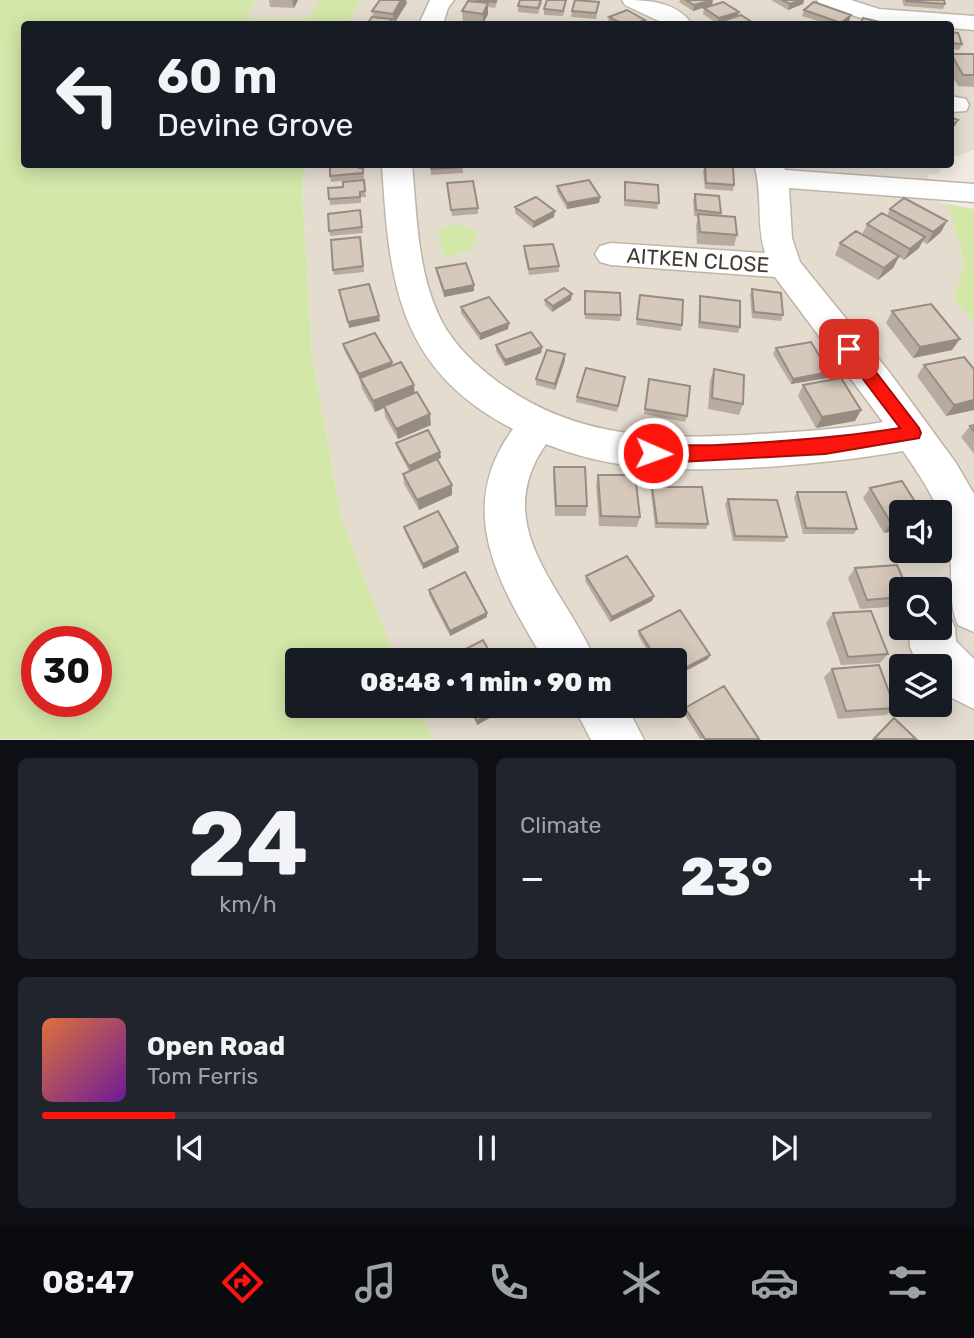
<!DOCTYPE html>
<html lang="en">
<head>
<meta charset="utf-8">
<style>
	body { margin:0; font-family:Rubik,sans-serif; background:#20242c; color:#f1f3f6; height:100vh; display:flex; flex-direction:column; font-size:26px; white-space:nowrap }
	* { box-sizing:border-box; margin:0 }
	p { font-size:23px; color:#9ea1a6 }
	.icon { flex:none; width:38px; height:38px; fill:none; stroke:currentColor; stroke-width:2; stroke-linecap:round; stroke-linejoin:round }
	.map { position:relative; height:740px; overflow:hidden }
	.details { display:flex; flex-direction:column; gap:18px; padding:18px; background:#0d0f14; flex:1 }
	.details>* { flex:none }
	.hud { position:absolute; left:21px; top:21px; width:933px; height:147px; border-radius:7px; box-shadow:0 4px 18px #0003; background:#171b24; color:#f1f3f6; overflow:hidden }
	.controls { position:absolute; left:889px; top:500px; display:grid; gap:14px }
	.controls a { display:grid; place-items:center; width:63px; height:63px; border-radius:7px; background:#171b24; box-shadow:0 4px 18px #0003; font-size:35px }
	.speed { position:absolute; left:21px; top:626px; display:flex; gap:14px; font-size:35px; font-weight:700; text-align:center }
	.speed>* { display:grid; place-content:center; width:91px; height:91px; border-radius:50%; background:#171b24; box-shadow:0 4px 18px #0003; line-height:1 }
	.speed .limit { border:10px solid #d22; background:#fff; color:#111 }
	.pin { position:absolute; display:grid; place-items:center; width:60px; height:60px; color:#fff; margin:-30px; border-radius:14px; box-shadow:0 4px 10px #0006 }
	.me { position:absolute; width:77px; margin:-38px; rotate:92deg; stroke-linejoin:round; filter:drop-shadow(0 0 5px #0008) }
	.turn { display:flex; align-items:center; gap:24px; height:147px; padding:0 21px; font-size:32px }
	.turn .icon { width:91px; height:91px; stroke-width:2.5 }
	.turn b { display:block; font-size:49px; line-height:60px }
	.big { font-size:52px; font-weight:800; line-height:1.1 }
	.details .card { flex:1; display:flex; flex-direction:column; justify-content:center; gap:10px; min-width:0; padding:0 24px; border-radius:10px; background:#20242c }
	.details .dial { align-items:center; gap:0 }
	.dial b { font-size:91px; line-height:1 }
	.song { display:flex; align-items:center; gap:21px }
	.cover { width:84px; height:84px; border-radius:10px; background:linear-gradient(135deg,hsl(20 70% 55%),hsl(280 70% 35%)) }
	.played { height:7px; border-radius:4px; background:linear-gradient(90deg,#fd150d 15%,#363941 15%) }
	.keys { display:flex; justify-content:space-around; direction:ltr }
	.heat { display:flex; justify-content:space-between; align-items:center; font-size:38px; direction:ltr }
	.details .tiles { flex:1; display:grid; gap:18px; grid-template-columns:1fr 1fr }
	.card:last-child { grid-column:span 2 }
	.trip { position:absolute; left:285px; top:648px; width:402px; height:70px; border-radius:7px; background:#171b24; box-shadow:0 4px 18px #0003; font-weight:800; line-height:70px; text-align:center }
	.tabs { display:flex; height:112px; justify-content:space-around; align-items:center; background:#090b0e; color:#9ea1a6 }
	.tabs .icon { width:49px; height:49px }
	.tabs .on { color:#fd150d }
	.tabs b { font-size:32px; color:#f1f3f6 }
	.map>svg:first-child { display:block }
	.residential { fill:#e5dcd0; fill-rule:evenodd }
	.green { fill:#d3e7a9; fill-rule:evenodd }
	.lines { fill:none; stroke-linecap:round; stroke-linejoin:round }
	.minor-casing { stroke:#c0b4a8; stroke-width:3 }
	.minor { fill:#fff; fill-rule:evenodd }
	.wall { fill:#b8aca0 }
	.shaded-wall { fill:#968c82 }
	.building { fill:#d6c8ba; stroke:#968c82; stroke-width:2 }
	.route { fill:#fd150d; stroke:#a40e08; stroke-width:2 }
	.labels { text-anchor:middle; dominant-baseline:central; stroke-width:6; stroke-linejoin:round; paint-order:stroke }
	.street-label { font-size:21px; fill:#433b33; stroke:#fff }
</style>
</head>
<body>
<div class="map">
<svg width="974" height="740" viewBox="0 0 974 740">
	<rect width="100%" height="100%" fill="#f1ebe2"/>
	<path class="residential" d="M256,0H320L308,19L246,18Z
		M361,0H974V150L950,158V24H348Z
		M305,165H942L939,173L928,174L932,200L948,204L964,262L954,299L974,324V739H433L417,705H676V660H396L341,518L312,355L302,188ZM901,513H940V551H901ZM901,590H940V628H901ZM901,667H940V705H901Z"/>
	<path class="green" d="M0,0H256L246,18L307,19L320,0H361L348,24H24V164L305,165L302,188L312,355L341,518L396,660H298V705H417L433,739H0ZM37,642H96V702H37Z
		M948,204L974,209V324L954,299L964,262Z
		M448,225H460L479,231L471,250L444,258L437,230Z"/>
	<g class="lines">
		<defs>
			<path id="minor" d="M430,0H454L448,8L443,24H419Z
				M622,0C647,0 676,1 692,24H665L625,5Z
				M817,0H851L879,9L974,16V30L950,28V24L877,23L820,5Z
				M950,96L966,99L969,105L966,111L950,112Z
				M382,164H412C417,216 417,272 441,320C454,345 476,366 498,382C577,439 654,439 746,435C792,432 838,430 883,422L775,277L611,265L600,262L595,254L600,246L611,243L765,253C756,224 763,193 754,164H783L785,170L974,184V202L789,188L792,238L800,262L890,373L956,463L974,494V632L958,625C948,602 953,580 950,555C943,510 928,487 903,451C851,460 800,465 748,468C677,471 613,471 546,444C488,527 565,588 595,660H544C500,586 453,510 513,429C397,369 389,281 382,164Z
				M940,609L948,612L955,628L956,641L974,659V709L940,692V667H919L910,647L909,628H940Z
				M573,705H626L644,740H591Z"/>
		</defs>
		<use href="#minor" class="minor-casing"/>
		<use href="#minor" class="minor"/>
	</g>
	<path class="wall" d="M269,0H298L294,8L270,7Z
		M471,0H498L495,8L488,7V14L483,24L463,22L462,11Z
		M567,0L563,16L544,15V9Z
		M680,0H713L712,5L693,11L679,2Z
		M771,0H804L803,4L788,10Z
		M902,0H944L945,4L943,9L904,6Z
		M542,2L538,14L518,12V6Z
		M599,2L596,19L571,17L572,11Z
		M407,3L394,24H367L373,17L372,11Z
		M704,8L739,12L738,16L755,24H721L722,23L718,24L703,14Z
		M804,10L851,15L849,21L844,24H828L802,16Z
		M609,17L645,20L644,24H612L608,22Z
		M950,32L962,44L959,50L950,49Z
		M951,54H974V87L958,86L950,73Z
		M462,164L463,173L431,175V169Z
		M698,164H728L727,167L734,185L733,191L705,189L703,171L705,167L698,166Z
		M359,168H363L364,179L331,182L330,176Z
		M364,180L366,197H361V203L330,205L329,199L343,187Z
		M625,182L659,203L657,209L624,206Z
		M447,183L478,208V214L452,216Z
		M557,186L600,197L599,203L567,209L557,192Z
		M695,194L721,213L720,216L737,235L734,246L697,244L696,226L698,217L694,216L693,200Z
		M515,207L554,217L533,228L515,213Z
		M890,209L941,232L927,244L922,241L919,248L904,260L899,257L893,268L878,280L835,255L840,243L862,235L867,224L887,216Z
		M360,210L363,233L330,236L329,231Z
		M360,237L364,272L334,275L333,270Z
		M524,246L559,266V272L529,275L524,252Z
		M436,268L474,285V291L444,297L437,274Z
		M752,289L783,315L781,321L752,318L750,295Z
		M585,291L621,315L620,321L585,319Z
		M640,295L682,325L681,331L636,325Z
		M700,296L740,327L738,333L698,328L699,302Z
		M545,300H571L552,312L545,305Z
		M461,307L509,323L508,329L480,340L461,313Z
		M892,311L952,350L913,358L886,323Z
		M343,344L392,366L415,393L431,425L398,439L385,417L384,408L375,412L362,389L360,380L344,350Z
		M496,345L542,347L541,353L505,366L496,351Z
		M776,348L829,372L827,378L791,384L773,354Z
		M565,354V360L555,390L536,385V379Z
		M924,365L974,410L946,416L917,376Z
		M714,369L743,404L739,415L708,409L710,381Z
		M625,377L617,412L576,402L577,397Z
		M649,379L687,416L685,422L644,414Z
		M803,385L861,410L855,421L816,428L798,396Z
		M974,425V454L961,437L970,426Z
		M396,443L440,452L441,458L437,459L452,495L419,510L404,484L403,474L409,471L397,448Z
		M554,467L587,506L586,516H555L553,477Z
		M598,475L640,517L637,527L599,526L596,485Z
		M652,487L708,524L706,529L655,528L651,492Z
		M870,488L922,513L884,533L863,498Z
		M797,492L857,529L854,534H803L794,497Z
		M728,499L787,537L784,542L733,541L725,504Z
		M404,527L458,547L459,552L423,569L405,532Z
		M855,568L901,590V606L860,609L848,578Z
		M586,576L652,601L610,622L585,581Z
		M429,590L487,617L450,636L429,595Z
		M833,613L888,654L880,663L841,665L826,623Z
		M639,631L710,655L708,659L676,676V660H653L638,635Z
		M832,669L895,708L886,715L838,719L824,677Z
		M468,705H513L477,725Z
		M685,708L759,739H700L683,712Z
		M894,718L916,739H872L885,726Z"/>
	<path class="shaded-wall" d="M292,0H298L294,8Z
		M401,0H406L407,3L394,24L393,14Z
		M713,0L712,5L693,11L694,5Z
		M801,0H804L803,4L788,10L790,4Z
		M488,3V14L483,24V14Z
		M739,12L737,18L722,21V23L718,24L719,18Z
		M851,15L849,21L844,24H841Z
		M645,20L644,24H634Z
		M958,120L955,126L950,129V126Z
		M600,197L599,203L567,209V203Z
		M555,211L554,217L533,228L534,222Z
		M947,221L941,232L927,244L933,232Z
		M925,237L919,248L904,260L910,249Z
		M899,256L893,268L878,280L884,268Z
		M474,285V291L444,297V291Z
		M572,294L571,300L552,312L553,306Z
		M379,316L380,321L349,328L348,322Z
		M509,323L508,329L480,340V334Z
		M960,339L952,350L913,358L920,347Z
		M542,347L541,353L505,366V360Z
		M565,354V360L555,390V384Z
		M392,362L393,368L360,380L359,374Z
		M829,372L827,378L791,384L793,379Z
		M414,385L415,396L384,406V408L375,412L373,401Z
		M974,400V410L946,416L954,405Z
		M861,410L855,421L816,428L822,417Z
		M430,414L431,425L398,439L396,429Z
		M440,452L441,458L410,471L409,466Z
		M452,485V495L419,510L417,500Z
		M901,521V530L884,533L891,523Z
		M458,547L459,552L423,569V564Z
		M654,596L652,601L610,622L612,617Z
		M487,613V617L450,636V631Z
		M710,655L708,659L676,676V673Z
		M506,705H513L477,725V721Z"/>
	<path class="building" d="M380,0H401L393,14L372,11Z
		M476,0H496L495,2Z
		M520,0H541L538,8L518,6Z
		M547,0H566L563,11L544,9Z
		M575,0L599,2L596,13L572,11Z
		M686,0H712L694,5Z
		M782,0H801L790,4Z
		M906,0H944L945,4L906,1Z
		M468,1L488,3L483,14L462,11Z
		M723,2L739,12L719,18L704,8Z
		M814,2L851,15L841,23L804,10Z
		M627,10L645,20L634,24H622L609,17Z
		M741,15L755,24H727L722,21Z
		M372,17L392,19L389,24H367Z
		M863,18L888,24H860Z
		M950,32L958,33L962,44L950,43Z
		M951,54H974V75H963Z
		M950,117L958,120L950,126Z
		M330,164H359V168H363V173L330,176Z
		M431,164H462L463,167L431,169Z
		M705,165L733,167L734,185L706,183Z
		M364,180L365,191L360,192V197L329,199L328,188L343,187V182Z
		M589,180L600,197L567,203L557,186Z
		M473,181L478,208L451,210L447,183Z
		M625,182L658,185L659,203L625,200Z
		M695,194L719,196L721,213L696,210Z
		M536,197L555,211L534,222L515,207Z
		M904,198L947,221L933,232L890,209Z
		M360,210L362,227L329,231L328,214Z
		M882,213L925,237L910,249L867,224Z
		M698,214L735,217L737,235L700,232Z
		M856,231L899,256L884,268L840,243Z
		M360,237L363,266L333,270L331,240Z
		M553,244L559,266L529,269L524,246Z
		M466,263L474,285L444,291L436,268Z
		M369,284L379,316L348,322L339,290Z
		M564,288L572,294L553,306L545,300Z
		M752,289L781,293L783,315L754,312Z
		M585,291L620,293L621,315L585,314Z
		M640,295L683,300L682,325L637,319Z
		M700,296L740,301V327L700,322Z
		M489,297L509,323L480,334L461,307Z
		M931,304L960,339L920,347L892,311Z
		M531,332L542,347L505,360L496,345Z
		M375,333L392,362L359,374L343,344Z
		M811,342L829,372L793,379L776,348Z
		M547,350L565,354L555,384L536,379Z
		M964,357L974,369V400L954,405L924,365Z
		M401,362L414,385L373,401L360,378Z
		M586,368L625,377L618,406L577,397Z
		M714,369L744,375L743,404L712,398Z
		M841,378L861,410L822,417L803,385Z
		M649,379L690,386L687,416L645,409Z
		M417,392L430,414L396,429L384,406Z
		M974,425V432L970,426Z
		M428,430L440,452L409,466L396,443Z
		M437,459L452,485L417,500L403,474Z
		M554,467H585L587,506H556Z
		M598,475H635L640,517L601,516Z
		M902,481L922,513H901V521L891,523L870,488Z
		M652,487H702L708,524L657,523Z
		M797,492H846L857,529L806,528Z
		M728,499L777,500L787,537L735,536Z
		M438,511L458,547L423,564L404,527Z
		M627,556L654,596L612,617L586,576Z
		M897,565L908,590H901V597L867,600L855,568Z
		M465,572L487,613L450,631L429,590Z
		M680,610L710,655L676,673V660H657L639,631Z
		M871,611L888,654L848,657L833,613Z
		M483,640L494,660H447L446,659Z
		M879,665L895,708L846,711L832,669Z
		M724,686L759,739H705L685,708Z
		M469,705H506L477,721Z
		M894,718L916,739H874Z"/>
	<path class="route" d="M849,344L855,345L919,428L921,433L919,438L825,454L680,462L647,458L644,453L647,448C659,444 701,446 717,445C780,442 837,438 900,428L844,354L841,349Z"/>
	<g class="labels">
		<g class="street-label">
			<text transform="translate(698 260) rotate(4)">AITKEN CLOSE</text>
		</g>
	</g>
</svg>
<div class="controls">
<a><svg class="icon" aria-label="sound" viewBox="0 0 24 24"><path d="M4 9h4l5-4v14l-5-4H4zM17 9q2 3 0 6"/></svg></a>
<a><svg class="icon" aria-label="search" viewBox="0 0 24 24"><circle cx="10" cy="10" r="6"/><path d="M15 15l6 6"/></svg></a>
<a><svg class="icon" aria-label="layers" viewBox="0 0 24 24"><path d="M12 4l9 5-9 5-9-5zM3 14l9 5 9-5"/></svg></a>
</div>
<div class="speed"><div class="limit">30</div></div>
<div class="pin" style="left:849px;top:349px;background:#d93025"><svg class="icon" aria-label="arrive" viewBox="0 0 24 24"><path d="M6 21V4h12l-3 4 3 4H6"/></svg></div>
<svg class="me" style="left:653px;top:453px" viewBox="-20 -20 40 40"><circle r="17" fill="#fd150d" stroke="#fff" stroke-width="3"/><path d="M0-11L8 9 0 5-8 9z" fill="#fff"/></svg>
<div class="trip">08:48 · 1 min · 90 m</div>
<div class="hud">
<div class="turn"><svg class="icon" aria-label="left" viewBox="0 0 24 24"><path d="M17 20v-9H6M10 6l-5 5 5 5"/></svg><div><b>60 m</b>Devine Grove</div></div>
</div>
</div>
<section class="details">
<div class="tiles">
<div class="card dial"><b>24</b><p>km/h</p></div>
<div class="card"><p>Climate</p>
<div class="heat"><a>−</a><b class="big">23°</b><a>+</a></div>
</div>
<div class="card">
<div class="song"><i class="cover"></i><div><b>Open Road</b><p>Tom Ferris</p></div></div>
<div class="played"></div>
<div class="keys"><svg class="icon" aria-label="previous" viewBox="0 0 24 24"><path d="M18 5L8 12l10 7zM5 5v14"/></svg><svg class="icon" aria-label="pause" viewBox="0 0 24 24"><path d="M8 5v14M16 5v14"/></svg><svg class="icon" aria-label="next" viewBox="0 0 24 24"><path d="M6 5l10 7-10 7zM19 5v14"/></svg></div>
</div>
</div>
</section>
<nav class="tabs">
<b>08:47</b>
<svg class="icon on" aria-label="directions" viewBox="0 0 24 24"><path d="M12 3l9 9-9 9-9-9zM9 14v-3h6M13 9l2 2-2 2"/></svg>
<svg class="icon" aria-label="music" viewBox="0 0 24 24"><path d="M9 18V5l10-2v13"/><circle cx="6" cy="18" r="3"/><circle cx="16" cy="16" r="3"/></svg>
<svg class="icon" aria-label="phone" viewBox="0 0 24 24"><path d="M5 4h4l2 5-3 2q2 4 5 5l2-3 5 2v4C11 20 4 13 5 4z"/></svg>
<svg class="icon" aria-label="climate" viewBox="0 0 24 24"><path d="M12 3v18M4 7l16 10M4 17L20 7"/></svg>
<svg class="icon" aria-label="car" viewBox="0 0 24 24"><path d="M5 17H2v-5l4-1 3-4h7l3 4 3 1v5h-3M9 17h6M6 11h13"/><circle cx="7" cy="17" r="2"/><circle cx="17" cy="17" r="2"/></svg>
<svg class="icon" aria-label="filters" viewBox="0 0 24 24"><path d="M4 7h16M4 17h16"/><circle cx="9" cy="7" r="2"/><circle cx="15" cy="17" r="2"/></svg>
</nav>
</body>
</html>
